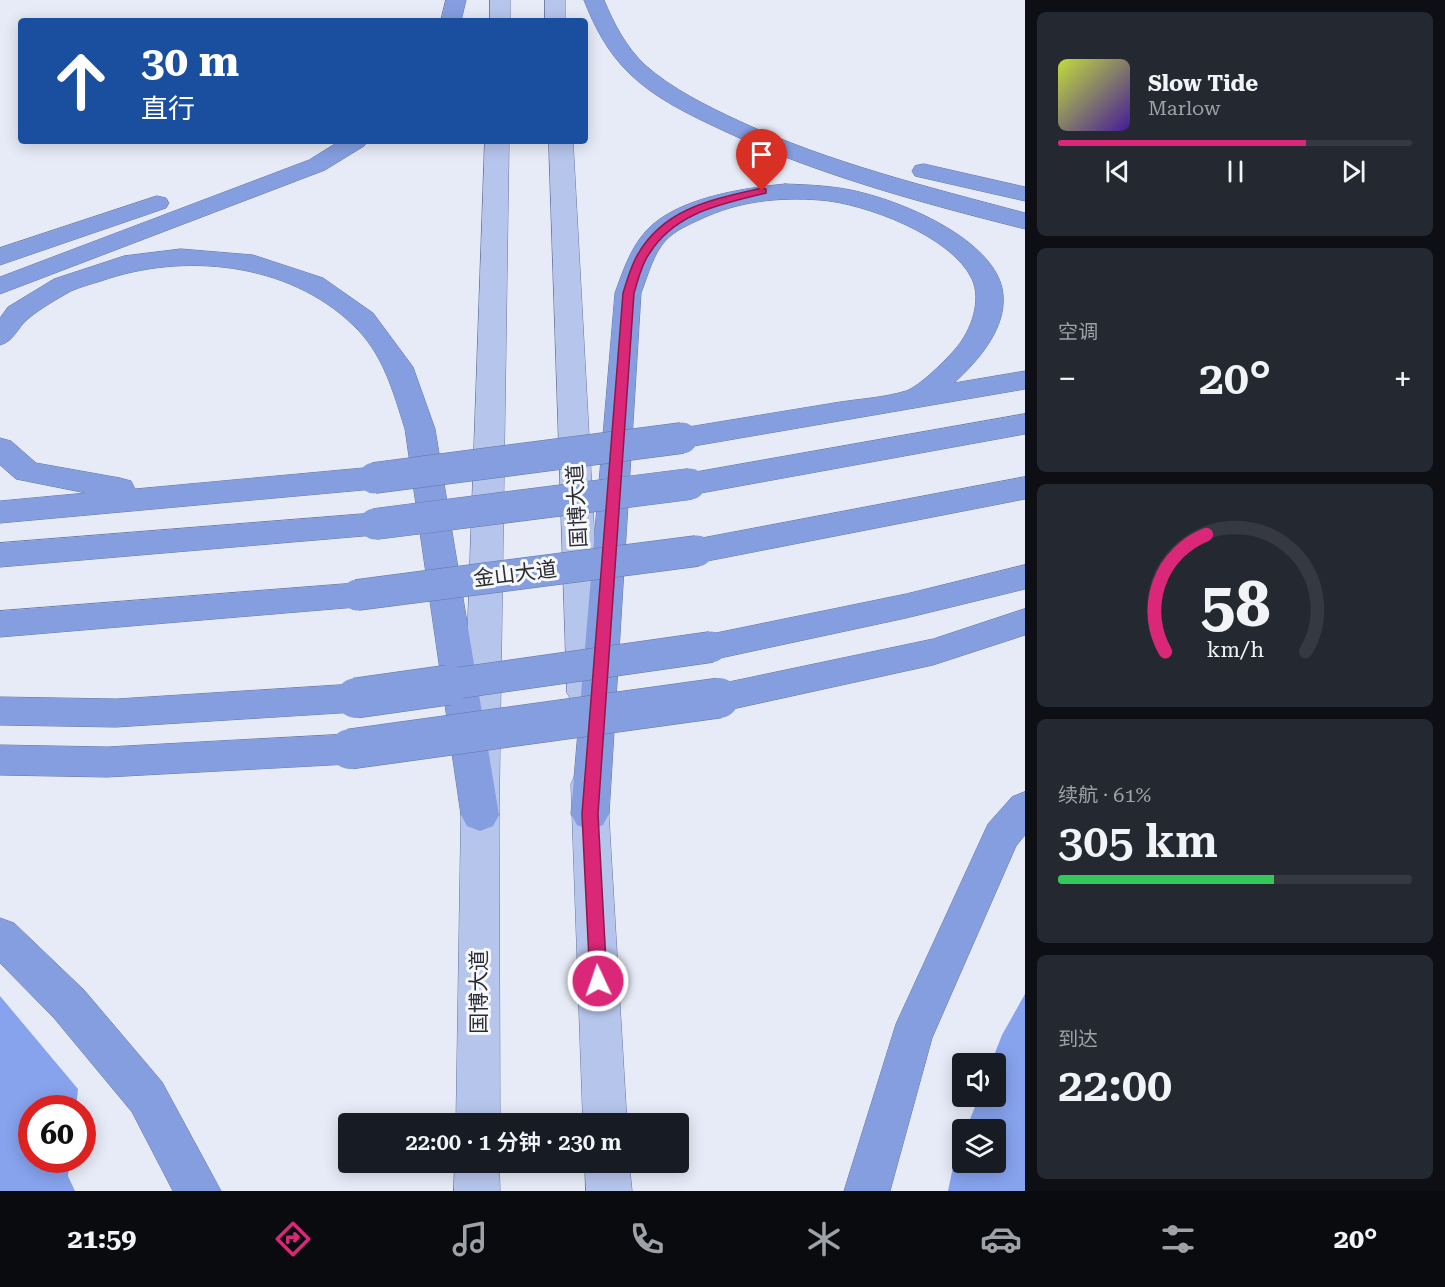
<!DOCTYPE html>
<html lang="zh">
<head>
<meta charset="utf-8">
<style>
	body { margin:0; font-family:"Roboto Serif","Noto Sans SC",serif; background:#242831; color:#f1f3f6; height:100vh; display:flex; flex-direction:column; font-size:22px; white-space:nowrap }
	* { box-sizing:border-box; margin:0 }
	p { font-size:20px; color:#9ea1a6 }
	.icon { flex:none; width:33px; height:33px; fill:none; stroke:currentColor; stroke-width:2; stroke-linecap:round; stroke-linejoin:round }
	.map { position:relative; flex:1; overflow:hidden }
	.details { display:flex; flex-direction:column; gap:12px; padding:12px; background:#0d0f14; width:420px }
	.details>* { flex:none }
	.guide { position:absolute; left:18px; top:18px; width:570px; height:126px; border-radius:6px; box-shadow:0 3px 15px #0003; background:#1a4fa0; color:#fff; overflow:hidden }
	.fabs { position:absolute; left:952px; top:1053px; display:grid; gap:12px }
	.fabs a { display:grid; place-items:center; width:54px; height:54px; border-radius:6px; background:#171b24; box-shadow:0 3px 15px #0003; font-size:30px }
	.speed { position:absolute; left:18px; top:1095px; display:flex; gap:12px; font-size:30px; font-weight:700; text-align:center }
	.speed>* { display:grid; place-content:center; width:78px; height:78px; border-radius:50%; background:#171b24; box-shadow:0 3px 15px #0003; line-height:1 }
	.speed .limit { border:9px solid #d22; background:#fff; color:#111 }
	.pin { position:absolute; display:grid; place-items:center; width:51px; height:51px; color:#fff; margin:-62px -26px; border-radius:50% 50% 50% 0; rotate:-45deg; box-shadow:0 0 6px #0007 }
	.pin .icon { rotate:45deg }
	.me { position:absolute; width:66px; margin:-33px; rotate:357deg; stroke-linejoin:round; filter:drop-shadow(0 0 4px #0008) }
	.turn { display:flex; align-items:center; gap:21px; height:126px; padding:0 24px; font-size:27px }
	.turn .icon { width:78px; height:78px; stroke-width:2.5 }
	.turn b { display:block; font-size:42px; line-height:51px }
	.big { font-size:45px; font-weight:600; line-height:1.1 }
	.details .tile { flex:1; display:flex; flex-direction:column; justify-content:center; gap:9px; min-width:0; padding:0 21px; border-radius:9px; background:#242831 }
	.details .dial { align-items:center; gap:0 }
	.dial svg { height:156px; overflow:visible; fill:none; stroke:#363941; stroke-width:7; stroke-linecap:round; text-anchor:middle }
	.dial text { fill:#f1f3f6; stroke:none }
	.song { display:flex; align-items:center; gap:18px }
	.cover { width:72px; height:72px; border-radius:9px; background:linear-gradient(135deg,hsl(70 70% 55%),hsl(260 70% 35%)) }
	.played { height:6px; border-radius:3px; background:linear-gradient(90deg,#db2777 70%,#363941 70%) }
	.keys { display:flex; justify-content:space-around; direction:ltr }
	.heat { display:flex; justify-content:space-between; align-items:center; font-size:33px; direction:ltr }
	.charge { height:9px; border-radius:4px; background:linear-gradient(90deg,#34c759 61%,#363941 0) }
	.trip { position:absolute; left:338px; top:1113px; width:351px; height:60px; border-radius:6px; background:#171b24; box-shadow:0 3px 15px #0003; font-weight:600; line-height:60px; text-align:center }
	.tab-bar { display:flex; height:96px; justify-content:space-around; align-items:center; background:#090b0e; color:#9ea1a6 }
	.tab-bar .icon { width:42px; height:42px }
	.tab-bar .selected { color:#db2777 }
	.tab-bar b { font-size:27px; color:#f1f3f6 }
	main { display:flex; flex:1; min-height:0 }
	.map>svg:first-child { display:block }
	.forest { fill:#87a3ee }
	.lines { fill:none; stroke-linecap:round; stroke-linejoin:round }
	.primary-casing { stroke:#6676a2; stroke-width:1 }
	.highway-casing { stroke:#6676a2; stroke-width:1 }
	.primary { fill:#b6c5ec; fill-rule:evenodd }
	.highway { fill:#859edf; fill-rule:evenodd }
	.highway-bridge-far1-casing { stroke:#6676a2; stroke-width:32; stroke-linecap:butt }
	.highway-bridge-casing { stroke:#6676a2; stroke-width:41; stroke-linecap:butt }
	.highway-bridge-far1 { stroke:#859edf; stroke-width:31 }
	.highway-bridge { stroke:#859edf; stroke-width:40 }
	.route { fill:#db2777; stroke:#8e194d; stroke-width:1.5 }
	.labels { text-anchor:middle; dominant-baseline:central; stroke-width:6; stroke-linejoin:round; paint-order:stroke }
	.street-label { font-size:21px; fill:#2b2d31; stroke:#f6f8fd }
</style>
</head>
<body>
<main>
<div class="map">
<svg width="1025" height="1191" viewBox="0 0 1025 1191">
	<rect width="100%" height="100%" fill="#e6ebf7"/>
	<path class="forest" d="M1025,994V1191H948L954,1162L963,1139V1162H996V1130L966,1129L979,1097L996,1096V1064L991,1063L1002,1035Z
		M0,996L78,1089L76,1108H32V1160H70L68,1176L75,1191H0Z"/>
	<g class="lines">
		<defs>
			<path id="primary" d="M490,0H510V21H490Z
				M545,0H565V21H545Z
				M485,141H509L499,815L500,1124H456L461,815Z
				M549,141H573L603,693L597,703L585,707L573,703L567,693Z
				M589,769L602,773L607,784L627,1124H583L571,784L576,773Z
				M455,1162H499L500,1191H454Z
				M585,1162H629L632,1191H586Z"/>
			<path id="highway" d="M446,0H466L461,21H441Z
				M584,0H604C614,24 626,47 645,65C672,89 707,106 739,121C830,163 928,187 1025,213V229C922,203 818,175 722,130C690,115 654,98 629,73C608,53 594,26 584,0Z
				M340,141H368L364,146L325,170L0,294V277L309,160Z
				M924,164L1025,187V201L915,176L912,171L915,166Z
				M785,184C812,185 840,186 867,194C909,205 991,240 1002,288C1010,325 979,360 954,383L1025,371V389L682,448L671,445L667,438L671,431L682,428C733,420 783,411 834,403C857,399 883,398 906,391C920,386 947,359 957,347C971,330 982,301 972,279C952,236 864,203 820,200C778,197 739,201 701,219C688,225 676,230 666,240C653,254 648,275 641,293L609,814L603,825L590,830L577,825L571,814L615,293C623,271 630,249 646,231C676,198 743,188 785,184Z
				M157,196L166,198L169,203L166,208L0,265V248Z
				M181,249L253,255L323,278L373,313L413,367L435,429L499,815L493,826L480,831L467,826L461,815L405,429C393,391 383,353 353,325C288,262 183,252 101,281C91,284 80,287 71,291C57,299 41,308 29,318C17,327 15,341 0,345V318L8,307L54,279L124,256Z
				M1025,414V434L690,495L679,491L675,484L679,477L690,473Z
				M0,438L11,441L36,463L120,478L131,481L135,489L374,467L385,471L389,478L385,485L374,489L0,523V501L86,493L16,479L0,465Z
				M1025,477V499L697,563L686,559L681,551L686,543L697,539Z
				M375,513L386,516L391,524L386,532L375,535L0,567V543Z
				M1025,565V589L906,618L711,660L699,656L694,647L699,638L711,634L906,594Z
				M357,583L369,586L373,595L369,604L357,607L0,637V611Z
				M1025,609V635L933,665L719,712L707,708L701,698L707,688L719,684L933,639Z
				M356,684L368,688L374,698L368,708L356,712L116,727L0,725V697L116,699Z
				M350,734L363,739L368,749L363,759L350,764L107,777L0,775V745L107,747Z
				M1025,792V835L1016,846L932,1038L890,1191H844L896,1024L988,824L1012,797Z
				M0,918L14,923L84,990L162,1082L221,1191H173L132,1112L54,1018L0,963Z"/>
		</defs>
		<use href="#primary" class="primary-casing"/>
		<use href="#highway" class="highway-casing"/>
		<use href="#primary" class="primary"/>
		<use href="#highway" class="highway"/>
		<defs>
			<path id="highway-bridge-far1" d="M374,478L682,438
				M375,524L690,484
				M357,595L697,551
				M437,686L711,647"/>
			<path id="highway-bridge" d="M356,698L448,685
				M350,749L719,698"/>
		</defs>
		<use href="#highway-bridge-far1" class="highway-bridge-far1-casing"/>
		<use href="#highway-bridge" class="highway-bridge-casing"/>
		<use href="#highway-bridge-far1" class="highway-bridge-far1"/>
		<use href="#highway-bridge" class="highway-bridge"/>
	</g>
	<path class="route" d="M762,188L766,189V193C722,204 675,212 649,254C641,265 638,281 634,293L598,814L607,981L604,986L598,989L592,986L590,981L582,814L623,293C627,281 631,265 638,254C665,207 715,199 762,188Z"/>
	<g class="labels">
		<g class="street-label">
			<text transform="translate(577 506) rotate(-93)">国博大道</text>
			<text transform="translate(515 574) rotate(-7)">金山大道</text>
			<text transform="translate(479 992) rotate(-90)">国博大道</text>
		</g>
	</g>
</svg>
<div class="fabs">
<a><svg class="icon" aria-label="sound" viewBox="0 0 24 24"><path d="M4 9h4l5-4v14l-5-4H4zM17 9q2 3 0 6"/></svg></a>
<a><svg class="icon" aria-label="layers" viewBox="0 0 24 24"><path d="M12 4l9 5-9 5-9-5zM3 14l9 5 9-5"/></svg></a>
</div>
<div class="speed"><div class="limit">60</div></div>
<div class="pin" style="left:762px;top:191px;background:#d93025"><svg class="icon" aria-label="arrive" viewBox="0 0 24 24"><path d="M6 21V4h12l-3 4 3 4H6"/></svg></div>
<svg class="me" style="left:598px;top:981px" viewBox="-20 -20 40 40"><circle r="17" fill="#db2777" stroke="#fff" stroke-width="3"/><path d="M0-11L8 9 0 5-8 9z" fill="#fff"/></svg>
<div class="trip">22:00 · 1 分钟 · 230 m</div>
<div class="guide">
<div class="turn"><svg class="icon" aria-label="ahead" viewBox="0 0 24 24"><path d="M12 20V5M6 11l6-6 6 6"/></svg><div><b>30 m</b>直行</div></div>
</div>
</div>
<section class="details">
<div class="tile">
<div class="song"><i class="cover"></i><div><b>Slow Tide</b><p>Marlow</p></div></div>
<div class="played"></div>
<div class="keys"><svg class="icon" aria-label="previous" viewBox="0 0 24 24"><path d="M18 5L8 12l10 7zM5 5v14"/></svg><svg class="icon" aria-label="pause" viewBox="0 0 24 24"><path d="M8 5v14M16 5v14"/></svg><svg class="icon" aria-label="next" viewBox="0 0 24 24"><path d="M6 5l10 7-10 7zM19 5v14"/></svg></div>
</div>
<div class="tile"><p>空调</p>
<div class="heat"><a>−</a><b class="big">20°</b><a>+</a></div>
</div>
<div class="tile dial"><svg viewBox="0 0 100 80">
<path d="M14 69A42 42 0 1 1 86 69"/>
<path d="M14 69A42 42 0 0 1 35 9" stroke="#db2777"/>
<text x="50" y="56" font-size="32" font-weight="700">58</text>
<text x="50" y="72" font-size="11">km/h</text>
</svg></div>
<div class="tile"><p>续航 · 61%</p><b class="big">305 km</b><div class="charge"></div></div>
<div class="tile"><p>到达</p><b class="big">22:00</b></div>
</section>
</main>
<nav class="tab-bar">
<b>21:59</b>
<svg class="icon selected" aria-label="directions" viewBox="0 0 24 24"><path d="M12 3l9 9-9 9-9-9zM9 14v-3h6M13 9l2 2-2 2"/></svg>
<svg class="icon" aria-label="music" viewBox="0 0 24 24"><path d="M9 18V5l10-2v13"/><circle cx="6" cy="18" r="3"/><circle cx="16" cy="16" r="3"/></svg>
<svg class="icon" aria-label="phone" viewBox="0 0 24 24"><path d="M5 4h4l2 5-3 2q2 4 5 5l2-3 5 2v4C11 20 4 13 5 4z"/></svg>
<svg class="icon" aria-label="climate" viewBox="0 0 24 24"><path d="M12 3v18M4 7l16 10M4 17L20 7"/></svg>
<svg class="icon" aria-label="car" viewBox="0 0 24 24"><path d="M5 17H2v-5l4-1 3-4h7l3 4 3 1v5h-3M9 17h6M6 11h13"/><circle cx="7" cy="17" r="2"/><circle cx="17" cy="17" r="2"/></svg>
<svg class="icon" aria-label="filters" viewBox="0 0 24 24"><path d="M4 7h16M4 17h16"/><circle cx="9" cy="7" r="2"/><circle cx="15" cy="17" r="2"/></svg>
<b>20°</b>
</nav>
</body>
</html>
